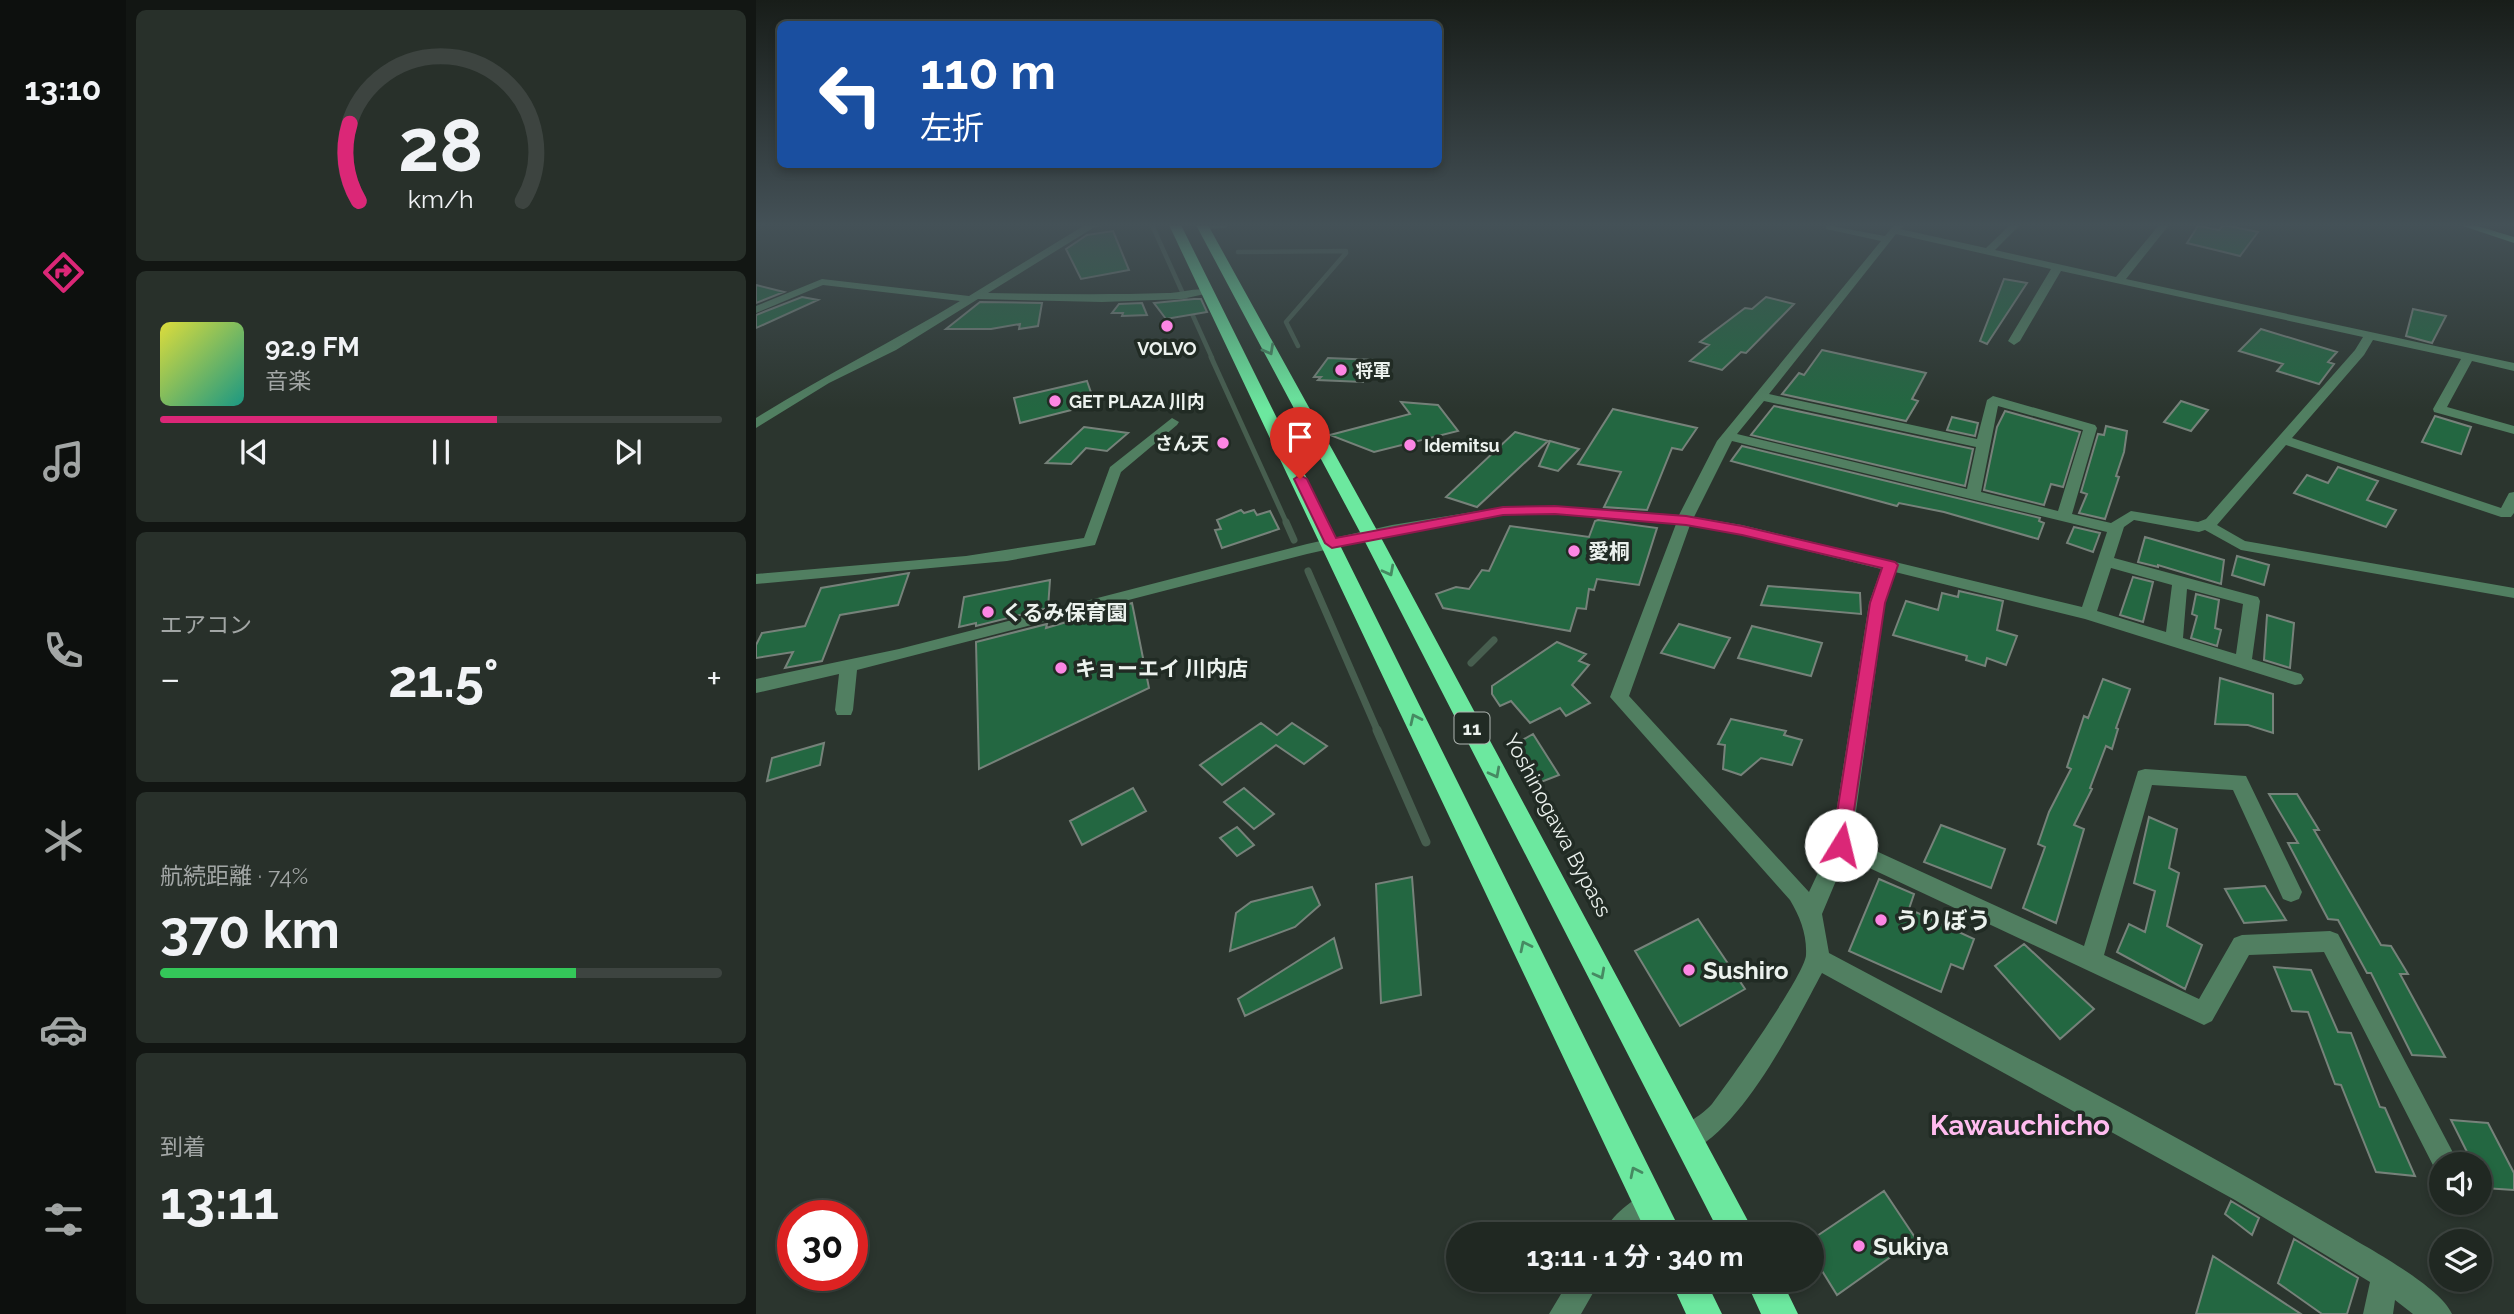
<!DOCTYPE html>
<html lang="ja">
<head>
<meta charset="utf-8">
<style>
	body { margin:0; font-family:Raleway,"Noto Sans JP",sans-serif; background:#28302a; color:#f1f3f6; height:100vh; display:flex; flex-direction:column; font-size:26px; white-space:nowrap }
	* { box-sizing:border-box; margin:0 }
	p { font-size:23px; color:#a2a6a5 }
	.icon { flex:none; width:38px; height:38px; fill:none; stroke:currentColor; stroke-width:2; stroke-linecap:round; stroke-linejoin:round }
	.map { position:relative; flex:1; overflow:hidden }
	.panel { display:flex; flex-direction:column; gap:10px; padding:10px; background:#121613; width:630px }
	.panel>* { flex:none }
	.guide { position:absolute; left:21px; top:21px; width:665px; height:147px; border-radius:10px; box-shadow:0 4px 10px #0003,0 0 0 2px #3d4440; background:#1a4fa0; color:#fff; overflow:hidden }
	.controls { position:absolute; left:1673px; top:1152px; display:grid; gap:14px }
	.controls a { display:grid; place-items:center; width:63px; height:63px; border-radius:50%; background:#202822; box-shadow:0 4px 10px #0003,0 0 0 2px #3d4440; font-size:35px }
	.speed { position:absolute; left:21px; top:1200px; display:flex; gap:14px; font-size:35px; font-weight:700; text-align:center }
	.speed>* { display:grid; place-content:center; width:91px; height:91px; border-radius:50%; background:#202822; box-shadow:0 4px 10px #0003,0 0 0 2px #3d4440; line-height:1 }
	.speed .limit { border:10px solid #d22; background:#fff; color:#111 }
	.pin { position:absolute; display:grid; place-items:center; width:60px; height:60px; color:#fff; margin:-72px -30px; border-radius:50% 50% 50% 0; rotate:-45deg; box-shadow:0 0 7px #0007 }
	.pin .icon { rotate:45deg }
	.me { position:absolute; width:77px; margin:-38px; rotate:9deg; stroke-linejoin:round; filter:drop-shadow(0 0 5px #0008) }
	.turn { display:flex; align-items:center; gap:24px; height:147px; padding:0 28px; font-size:32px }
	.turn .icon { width:91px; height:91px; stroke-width:2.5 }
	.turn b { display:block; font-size:49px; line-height:60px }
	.big { font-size:52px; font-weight:700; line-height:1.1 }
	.panel .card { flex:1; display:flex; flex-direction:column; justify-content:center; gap:10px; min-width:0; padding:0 24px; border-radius:10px; background:#28302a }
	.panel .dial { align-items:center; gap:0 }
	.dial svg { height:182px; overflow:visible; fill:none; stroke:#3d4440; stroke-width:7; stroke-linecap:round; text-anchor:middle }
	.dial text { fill:#f1f3f6; stroke:none }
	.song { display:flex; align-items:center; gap:21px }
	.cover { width:84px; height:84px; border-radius:10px; background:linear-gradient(135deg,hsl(60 70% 55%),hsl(170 70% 35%)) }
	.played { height:7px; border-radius:4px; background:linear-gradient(90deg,#db2777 60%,#3d4440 60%) }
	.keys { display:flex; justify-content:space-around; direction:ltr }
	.heat { display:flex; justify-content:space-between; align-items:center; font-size:38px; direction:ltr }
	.charge { height:10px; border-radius:5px; background:linear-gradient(90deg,#34c759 74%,#3d4440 0) }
	.trip { position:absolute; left:690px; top:1222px; width:378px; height:70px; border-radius:35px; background:#202822; box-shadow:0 4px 10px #0003,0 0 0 2px #3d4440; font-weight:700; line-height:70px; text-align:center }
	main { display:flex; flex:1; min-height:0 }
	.tabs { display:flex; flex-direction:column; width:126px; justify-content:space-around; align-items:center; background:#0d100e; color:#a2a6a5 }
	.tabs .icon { width:49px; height:49px }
	.tabs .on { color:#db2777 }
	.tabs b { font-size:32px; color:#f1f3f6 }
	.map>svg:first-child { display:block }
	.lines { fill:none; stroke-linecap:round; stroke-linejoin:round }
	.stream-far3 { stroke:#475e4f; stroke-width:4.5 }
	.stream-far2 { stroke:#475e4f; stroke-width:5 }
	.stream-far1 { stroke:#475e4f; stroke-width:7 }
	.stream { stroke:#475e4f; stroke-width:9 }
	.building { fill:#236741; stroke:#76827a; stroke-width:2 }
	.minor { fill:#517f61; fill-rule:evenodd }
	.major { fill:#66cb8e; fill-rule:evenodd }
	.highway { fill:#6ce89f; fill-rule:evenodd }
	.oneway { stroke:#468a62 }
	.route { fill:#db2777; stroke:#8e194d; stroke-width:2 }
	.poi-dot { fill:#fc86e4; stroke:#212b24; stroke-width:2.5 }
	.labels { text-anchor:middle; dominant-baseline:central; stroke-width:7; stroke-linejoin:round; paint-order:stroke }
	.far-poi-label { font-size:18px; font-weight:bold; fill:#ecf2ee; stroke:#212b24; text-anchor:start }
	.shield { fill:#212b24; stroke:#afb6b1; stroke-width:2 }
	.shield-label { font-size:19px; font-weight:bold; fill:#ecf2ee }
	.poi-label { font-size:21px; font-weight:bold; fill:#ecf2ee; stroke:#212b24; text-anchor:start }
	.street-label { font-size:21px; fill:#ecf2ee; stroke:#212b24 }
	.near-poi-label { font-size:24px; font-weight:bold; fill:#ecf2ee; stroke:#212b24; text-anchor:start }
	.near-quarter-label { font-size:28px; font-weight:bold; fill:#ffbcef; stroke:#212b24 }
</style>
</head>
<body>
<main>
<nav class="tabs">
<b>13:10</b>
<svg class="icon on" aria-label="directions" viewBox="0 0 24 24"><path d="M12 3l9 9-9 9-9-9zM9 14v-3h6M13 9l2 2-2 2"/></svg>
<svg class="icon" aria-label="music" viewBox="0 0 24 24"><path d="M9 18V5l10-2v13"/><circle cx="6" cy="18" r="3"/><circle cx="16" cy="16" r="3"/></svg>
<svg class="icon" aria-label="phone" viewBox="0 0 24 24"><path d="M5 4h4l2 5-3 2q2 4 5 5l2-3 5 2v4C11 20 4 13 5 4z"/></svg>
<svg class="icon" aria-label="climate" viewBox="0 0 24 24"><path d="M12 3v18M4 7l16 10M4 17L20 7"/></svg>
<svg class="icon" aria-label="car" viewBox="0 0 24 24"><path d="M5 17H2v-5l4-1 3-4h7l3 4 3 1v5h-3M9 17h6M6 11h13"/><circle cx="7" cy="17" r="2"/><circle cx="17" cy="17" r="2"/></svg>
<svg class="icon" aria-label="filters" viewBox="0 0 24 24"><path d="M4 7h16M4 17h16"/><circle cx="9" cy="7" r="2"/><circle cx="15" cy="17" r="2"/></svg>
</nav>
<section class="panel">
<div class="card dial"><svg viewBox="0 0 100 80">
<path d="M14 69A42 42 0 1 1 86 69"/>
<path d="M14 69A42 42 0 0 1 10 35" stroke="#db2777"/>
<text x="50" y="56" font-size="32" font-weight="700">28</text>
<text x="50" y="72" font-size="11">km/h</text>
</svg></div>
<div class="card">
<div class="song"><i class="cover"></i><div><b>92.9 FM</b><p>音楽</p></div></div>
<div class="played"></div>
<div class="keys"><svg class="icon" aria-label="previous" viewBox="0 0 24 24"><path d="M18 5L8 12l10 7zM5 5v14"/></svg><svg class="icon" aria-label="pause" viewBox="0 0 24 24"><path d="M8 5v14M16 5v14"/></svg><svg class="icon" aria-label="next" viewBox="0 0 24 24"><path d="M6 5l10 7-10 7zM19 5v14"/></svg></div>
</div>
<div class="card"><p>エアコン</p>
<div class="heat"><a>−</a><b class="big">21.5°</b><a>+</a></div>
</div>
<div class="card"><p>航続距離 · 74%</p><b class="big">370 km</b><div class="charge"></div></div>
<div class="card"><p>到着</p><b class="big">13:11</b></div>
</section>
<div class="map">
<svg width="1758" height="1314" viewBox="0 0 1758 1314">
	<rect width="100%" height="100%" fill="#2b352e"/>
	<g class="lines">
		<path class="stream-far3" d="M396,225L456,358
			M482,252L590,251
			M542,346L530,322L590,253"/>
		<path class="stream-far2" d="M455,357L531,524"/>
		<path class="stream-far1" d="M530,522L538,540
			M552,571L622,732
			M715,663L738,640"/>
		<path class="stream" d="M621,730L670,842"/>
	</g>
	<path class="building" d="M1468,225L1502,232L1484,256L1431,243L1442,226L1463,230Z
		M357,231L373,270L325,279L310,249L331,235Z
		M1248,279L1271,283L1231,344L1224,341Z
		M0,285L28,292L0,303Z
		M46,297L62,300L0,328V315Z
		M1010,297L1038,304L990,353L985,352L966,370L934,361L953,345L944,342L989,308L996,309Z
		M438,299H445L451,312L410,319L398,303Z
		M224,302L286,303L282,326L263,329L264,324L235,329H190Z
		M386,303L391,315L366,316L367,313H356L363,304Z
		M1657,309L1690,316L1676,343L1650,336Z
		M1505,329L1581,352L1572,362L1578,364L1563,384L1521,371L1527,364L1483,351Z
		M1066,350L1170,373L1156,399L1162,401L1150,421L1026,394L1043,373L1048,375Z
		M572,358L619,360L607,382L562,380L565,377H558Z
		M331,381L339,404L264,423L258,398Z
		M1425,401L1452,410L1435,431L1408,422Z
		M645,402L682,405L702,431L618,452L574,435L654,414Z
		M1018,406L1217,449L1209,486L995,435Z
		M857,409L941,428L926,450L916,448L891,510L848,507L865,472L822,464Z
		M1249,411L1324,432L1307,487L1295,484L1288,505L1228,490L1241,427Z
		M1679,416L1715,427L1705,454L1666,442Z
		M1196,417L1222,423L1219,436L1191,430Z
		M1350,426L1371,431L1368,452L1360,476L1363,477L1349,519L1323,513L1331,494L1325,492L1342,434L1348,435Z
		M328,427L372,433L351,451L330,448L315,464L290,463Z
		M759,432L792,441L721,507L690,497Z
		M794,441L823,449L802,471L783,466Z
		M986,446L1284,518L1283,521L1288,523L1282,539L1188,512L1143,503L1141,506L975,461Z
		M1582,467L1622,481L1611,500L1640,510L1630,527L1538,493L1551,475L1572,483Z
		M485,510L488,513L498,510L501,515L514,511L523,529L466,548L459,530L465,529L461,520Z
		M842,520L901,528L883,585L841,579L838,590L833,589L830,609L821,608L814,631L687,608L680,594L700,587L713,589L726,570L733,571L754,526L833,537L839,521Z
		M1318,527L1344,533L1337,552L1311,543Z
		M1389,537L1468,560L1465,584L1402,565V567L1382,562Z
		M1481,556L1513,565L1508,585L1476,575Z
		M153,573L142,605L84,615L66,661L29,668L37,652L0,658V645L6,633L49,626L65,588Z
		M1377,577L1397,582L1387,622L1364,615Z
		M294,580L292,608L220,626V623L203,627L208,597Z
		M1012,586L1104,593L1105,614L1005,605Z
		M1203,591L1247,601L1241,630L1261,636L1250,665L1231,658L1229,666L1210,660L1211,656L1137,635L1150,601L1182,610L1186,593L1202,597Z
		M1440,594L1463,600L1459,628L1465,630L1461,646L1435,638L1441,616L1436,614Z
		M376,603L393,688L223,769L220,642L291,624L290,628Z
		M1511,615L1538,623L1534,668L1508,660Z
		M923,624L974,638L958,668L905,653Z
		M996,626L1066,643L1055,676L982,658Z
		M801,642L830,654L823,661L833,665L816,685L834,703L810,716L804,708L774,723L755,701L744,706L736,694V686Z
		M1464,678L1517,694V733L1492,725L1459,724Z
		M1347,679L1374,689L1360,728L1362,729L1356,749L1350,746L1334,788L1336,789L1318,825L1328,829L1300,923L1267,908L1289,847L1282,844L1293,812L1315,769L1311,767L1328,716L1332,718Z
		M975,719L1030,731L1028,735L1046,740L1036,765L1005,758L985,775L967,769L969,745L962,744Z
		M505,723L521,735L536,723L571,746L548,764L520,745L466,785L444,765Z
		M777,734L803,775L785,782L761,743Z
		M68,743L64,765L11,781L16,758Z
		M377,788L390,811L326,845L314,821Z
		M488,788L518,814L498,829L468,802Z
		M1513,794H1541L1563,830H1558L1625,945L1635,946L1652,974H1644L1689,1057L1656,1055L1615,973H1611L1582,920L1572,919L1532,843H1542Z
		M1393,817L1421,829L1413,868L1423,873L1411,926L1446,945L1429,989L1361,952L1373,924L1389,932L1399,891L1378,883Z
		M1185,825L1249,849L1235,888L1168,862Z
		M481,827L498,845L481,856L464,838Z
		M656,877L665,995L625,1003L620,884Z
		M1123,879L1158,894L1153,909L1218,939L1207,969L1195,964L1185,992L1093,951Z
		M1509,886L1530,920L1488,923L1469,889Z
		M556,887L564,905L539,927L474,951L480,913L495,902Z
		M942,919L989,989L924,1026L879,951Z
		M578,938L586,968L489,1016L482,999Z
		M1268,944L1338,1009L1304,1039L1239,966Z
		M1518,967L1555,970L1582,1032L1595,1033L1624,1107L1629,1108L1659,1176L1620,1172L1585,1085L1579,1084L1552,1012L1536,1011Z
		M1695,1120L1732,1123L1758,1173V1190L1728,1188L1724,1178V1164H1717Z
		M1128,1191L1160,1239L1081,1295L1055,1253V1240Z
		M1475,1201L1503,1218L1496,1235L1469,1214Z
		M1538,1239L1602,1278L1591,1314H1566L1522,1283Z
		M1457,1256L1545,1314H1440Z"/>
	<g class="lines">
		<path class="minor" d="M329,225H349L337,228L232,293C292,294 351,295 411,293C424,293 449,285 458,292L426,299L346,302L222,299L140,350L73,383L0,428V418C67,376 136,342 204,301L67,285L0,313V306L66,279L213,296Z
			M443,225H474L469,228L447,229Z
			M1070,225L1129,236L1138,225H1148L1144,229L1230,248L1254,225H1264L1239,250L1360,277L1403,225H1413L1370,279L1758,363V371L1716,361L1691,407L1758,426V434L1678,412L1677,409L1705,359L1617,340L1608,355L1536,438L1745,508L1753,493L1758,492V513L1755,517H1745L1530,445L1461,525L1489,541L1758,588V598L1485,550L1449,530L1443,532L1378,520L1368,527L1358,558L1502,597L1504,601L1496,659L1545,674L1548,679L1545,684L1539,685L1329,619L1139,572L1129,603L1096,840L1328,946L1382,771L1389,769L1490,776L1546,892L1543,899L1535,902L1527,899L1477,790L1396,785L1348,955L1443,999L1478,938L1486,935L1574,931L1582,934L1703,1164H1685V1175L1681,1173L1568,952L1493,955L1456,1021L1448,1025L1090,857L1066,914L1073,953C1243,1044 1416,1131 1582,1230C1610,1247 1684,1286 1696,1314H1657L1639,1300L1637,1314H1607L1614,1282L1479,1200L1066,973C1038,1025 986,1130 931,1153L922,1149L918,1140C925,1123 944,1118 956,1104C972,1083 1049,975 1050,955C1051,934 1044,917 1034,900L854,697L920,524L798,514L747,515L636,535L551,554L101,670L97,710L95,715H81L79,710L83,674L0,693V679L143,649L551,544L636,525L747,507L798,506L923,515L961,441L1125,241L1070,229ZM1140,234L1295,269L1252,341L1258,345L1264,341L1305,271L1607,337L1599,350L1450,519L1442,522L1375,511L1355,523L1316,514L1341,428L1339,425L1237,396L1231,400L1221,439L1013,394ZM1008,401L1220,447L1211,489L981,434ZM1242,406L1327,430L1302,511L1225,492ZM976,441L1351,532L1326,607L986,525L938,517ZM934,525L986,535L1125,569L1113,603L1075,845L1053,892L873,696ZM1355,568L1416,585L1410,632L1341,611ZM1431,589L1487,604L1480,654L1427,638Z
			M416,418L423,422L421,425L365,472L339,545L251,561L0,584V574L210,556L328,538L354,467Z
			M895,1190L905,1194L909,1204L905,1214L882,1234H847C854,1216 878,1198 895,1190Z
			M814,1279H845L825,1314H793Z"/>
		<path class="major" d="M1704,225H1718L1758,237V243Z"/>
		<path class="highway" d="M413,225H425L926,1234H891Z
			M440,225H452L623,534L999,1234H964L605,534Z
			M914,1279H949L966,1314H930Z
			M989,1279H1025L1042,1314H1005Z"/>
	</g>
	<defs><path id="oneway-chevron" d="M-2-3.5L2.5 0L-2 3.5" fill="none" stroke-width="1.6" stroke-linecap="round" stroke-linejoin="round" transform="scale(1.75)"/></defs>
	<g class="oneway">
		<use href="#oneway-chevron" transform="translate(513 350) rotate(61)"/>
		<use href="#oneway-chevron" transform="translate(633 571) rotate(62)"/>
		<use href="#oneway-chevron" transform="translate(659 719) rotate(-115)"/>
		<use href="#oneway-chevron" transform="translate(739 773) rotate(62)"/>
		<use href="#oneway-chevron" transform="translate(769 946) rotate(-116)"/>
		<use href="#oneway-chevron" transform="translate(844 974) rotate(62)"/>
		<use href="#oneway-chevron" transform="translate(879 1172) rotate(-116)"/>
	</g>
	<linearGradient id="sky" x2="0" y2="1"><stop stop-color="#181d19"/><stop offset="0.55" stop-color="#445157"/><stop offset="1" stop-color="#445157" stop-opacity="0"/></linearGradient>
	<rect width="1758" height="409" fill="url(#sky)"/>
	<path class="route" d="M544,475L551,479L580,538L747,507L799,506L930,516L986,526L1139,562L1142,565L1129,603L1092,851L1085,853L1078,851L1076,845L1114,603L1126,568L986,535L930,525L799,514L747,515L576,548L569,543L538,479Z"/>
	<g class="poi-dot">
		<circle cx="411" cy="326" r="7"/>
		<circle cx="585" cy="370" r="7"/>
		<circle cx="299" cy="401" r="7"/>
		<circle cx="467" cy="443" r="7"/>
		<circle cx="654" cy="445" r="7"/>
		<circle cx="818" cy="551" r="7"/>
		<circle cx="232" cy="612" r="7"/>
		<circle cx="305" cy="668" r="7"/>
		<circle cx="1125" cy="920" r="7"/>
		<circle cx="933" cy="970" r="7"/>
		<circle cx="1103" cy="1246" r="7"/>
	</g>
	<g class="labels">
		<g class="far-poi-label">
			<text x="411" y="348" text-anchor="middle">VOLVO</text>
			<text x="599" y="370">将軍</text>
			<text x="313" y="401">GET PLAZA 川内</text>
			<text x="453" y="443" text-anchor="end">さん天</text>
			<text x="668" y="445">Idemitsu</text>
		</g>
		<rect class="shield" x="698.5" y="712.5" width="35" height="31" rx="5"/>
		<g class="shield-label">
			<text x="716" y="728">11</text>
		</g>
		<g class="poi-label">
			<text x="832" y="551">愛桐</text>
			<text x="246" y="612">くるみ保育園</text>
			<text x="319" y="668">キョーエイ 川内店</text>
		</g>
		<g class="street-label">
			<text transform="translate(802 825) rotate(62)">Yoshinogawa Bypass</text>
		</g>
		<g class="near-poi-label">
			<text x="1139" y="920">うりぼう</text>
			<text x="947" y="970">Sushiro</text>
			<text x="1117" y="1246">Sukiya</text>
		</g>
		<g class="near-quarter-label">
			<text x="1264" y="1125">Kawauchicho</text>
		</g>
	</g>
</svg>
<div class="controls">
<a><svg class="icon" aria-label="sound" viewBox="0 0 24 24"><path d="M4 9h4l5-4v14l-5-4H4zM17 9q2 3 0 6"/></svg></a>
<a><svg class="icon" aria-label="layers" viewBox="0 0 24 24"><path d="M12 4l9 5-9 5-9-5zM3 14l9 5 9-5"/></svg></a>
</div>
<div class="speed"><div class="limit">30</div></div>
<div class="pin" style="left:544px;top:479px;background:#d93025"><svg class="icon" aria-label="arrive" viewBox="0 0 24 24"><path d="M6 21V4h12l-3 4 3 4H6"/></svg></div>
<svg class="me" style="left:1085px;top:845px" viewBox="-20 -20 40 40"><circle r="19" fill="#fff"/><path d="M0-13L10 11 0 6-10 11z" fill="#db2777"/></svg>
<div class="trip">13:11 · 1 分 · 340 m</div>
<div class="guide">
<div class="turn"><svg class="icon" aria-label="left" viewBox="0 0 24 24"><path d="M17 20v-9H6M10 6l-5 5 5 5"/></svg><div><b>110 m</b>左折</div></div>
</div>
</div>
</main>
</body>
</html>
